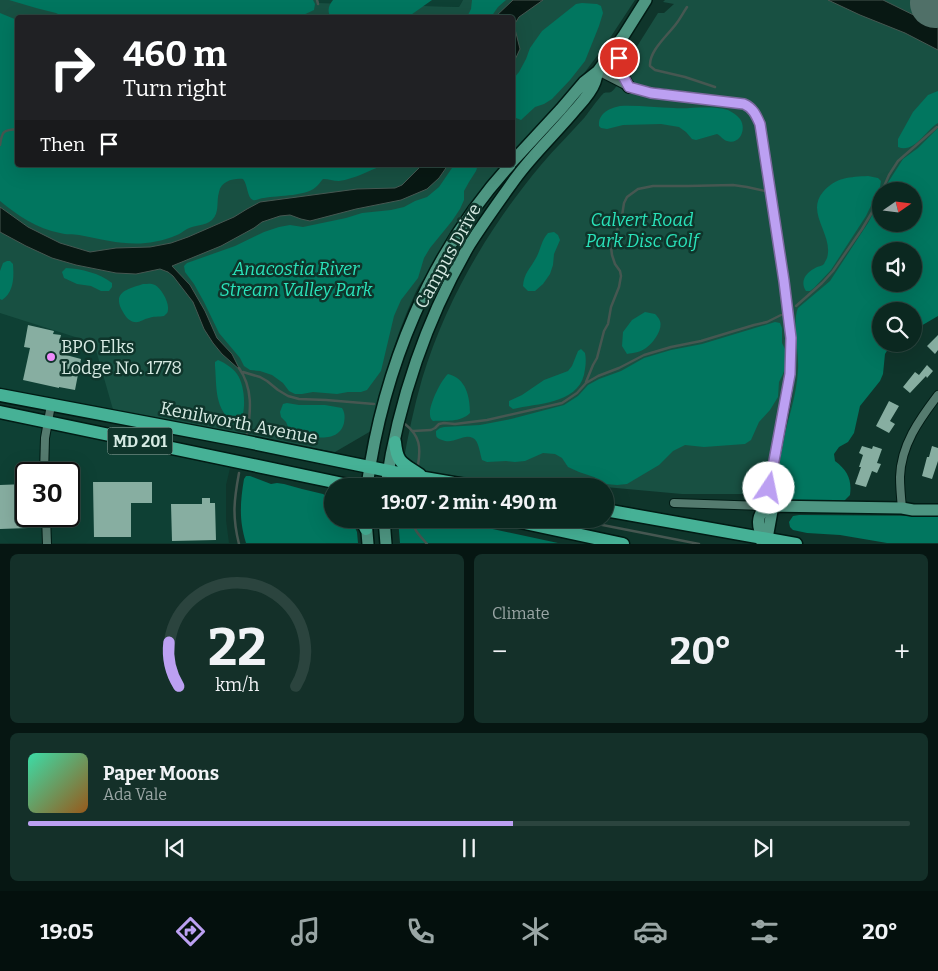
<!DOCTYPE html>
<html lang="en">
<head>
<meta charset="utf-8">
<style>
	body { margin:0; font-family:Bitter,serif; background:#143029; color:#f1f3f6; height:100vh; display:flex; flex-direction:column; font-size:19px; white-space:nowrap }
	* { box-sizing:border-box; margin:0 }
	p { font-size:16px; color:#9aa6a5 }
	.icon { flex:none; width:28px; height:28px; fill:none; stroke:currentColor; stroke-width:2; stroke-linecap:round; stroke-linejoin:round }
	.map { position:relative; height:544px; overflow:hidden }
	.panel { display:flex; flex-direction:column; gap:10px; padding:10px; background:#061612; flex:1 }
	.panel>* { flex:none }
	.banner { position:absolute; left:15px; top:15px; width:500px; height:152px; border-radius:5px; box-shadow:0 5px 20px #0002,0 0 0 1px #2b443e; background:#202124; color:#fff; overflow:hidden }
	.needle { width:32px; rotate:76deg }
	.tools { position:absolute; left:872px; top:182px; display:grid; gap:10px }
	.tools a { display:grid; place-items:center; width:50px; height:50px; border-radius:50%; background:#0b2820; box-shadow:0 5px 20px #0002,0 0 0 1px #2b443e; font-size:25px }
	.speed { position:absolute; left:15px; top:462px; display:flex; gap:10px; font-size:25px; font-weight:700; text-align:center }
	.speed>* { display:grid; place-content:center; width:65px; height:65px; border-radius:50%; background:#0b2820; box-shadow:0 5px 20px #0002,0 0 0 1px #2b443e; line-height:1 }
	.speed .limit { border:2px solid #111; border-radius:8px; background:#fff; color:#111 }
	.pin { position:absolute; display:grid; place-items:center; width:42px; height:42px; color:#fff; margin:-21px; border:2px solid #fff; border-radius:50%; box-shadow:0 1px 5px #0007 }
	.me { position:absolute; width:55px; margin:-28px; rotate:11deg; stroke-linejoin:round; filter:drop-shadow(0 0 4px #0008) }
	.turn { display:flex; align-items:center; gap:18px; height:105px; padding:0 25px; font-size:22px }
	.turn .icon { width:65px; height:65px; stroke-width:2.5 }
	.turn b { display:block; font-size:35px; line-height:42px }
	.then { display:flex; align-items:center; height:48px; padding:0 25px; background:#0003; gap:10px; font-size:19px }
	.big { font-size:38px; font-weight:700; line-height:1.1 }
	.panel .widget { flex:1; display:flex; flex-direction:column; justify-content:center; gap:8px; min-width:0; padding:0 18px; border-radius:8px; background:#143029 }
	.panel .dial { align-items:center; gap:0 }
	.dial svg { height:130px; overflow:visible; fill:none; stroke:#2b443e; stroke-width:7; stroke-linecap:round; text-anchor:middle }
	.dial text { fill:#f1f3f6; stroke:none }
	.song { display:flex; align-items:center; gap:15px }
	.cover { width:60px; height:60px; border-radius:8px; background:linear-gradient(135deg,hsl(160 70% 55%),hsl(30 70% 35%)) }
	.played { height:5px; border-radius:2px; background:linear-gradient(90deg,#bca0f2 55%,#2b443e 55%) }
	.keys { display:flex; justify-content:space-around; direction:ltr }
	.heat { display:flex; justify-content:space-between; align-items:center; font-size:28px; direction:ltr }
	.panel .tiles { flex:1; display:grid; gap:10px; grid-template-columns:1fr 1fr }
	.widget:last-child { grid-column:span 2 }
	.trip { position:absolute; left:324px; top:478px; width:290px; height:50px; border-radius:25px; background:#0b2820; box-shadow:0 5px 20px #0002,0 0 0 1px #2b443e; font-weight:700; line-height:50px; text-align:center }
	.tab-bar { display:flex; height:80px; justify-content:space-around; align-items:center; background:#04100d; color:#9aa6a5 }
	.tab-bar .icon { width:35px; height:35px }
	.tab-bar .active { color:#bca0f2 }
	.tab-bar b { font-size:22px; color:#f1f3f6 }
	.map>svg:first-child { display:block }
	.built { fill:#0e4034; fill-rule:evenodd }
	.green { fill:#185042; fill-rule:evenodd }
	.forest { fill:#01765f; fill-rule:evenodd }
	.water { fill:#081813; stroke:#465751 }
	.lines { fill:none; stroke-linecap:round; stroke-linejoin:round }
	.stream { stroke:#465751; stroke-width:2.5 }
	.runway { stroke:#507068; stroke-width:50 }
	.building { fill:#87aea1 }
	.street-casing { stroke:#011b14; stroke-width:10 }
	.secondary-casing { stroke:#011b14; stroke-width:14 }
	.primary-casing { stroke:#011b14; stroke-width:15 }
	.street { stroke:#557b6f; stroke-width:8 }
	.secondary { stroke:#4e9682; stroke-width:11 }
	.primary { stroke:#46b196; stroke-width:12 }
	.route-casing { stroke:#7a689d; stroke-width:12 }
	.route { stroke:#bca0f2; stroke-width:9 }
	.poi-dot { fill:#ed8cfa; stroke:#0f352b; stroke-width:2 }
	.labels { text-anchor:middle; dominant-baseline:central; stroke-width:5; stroke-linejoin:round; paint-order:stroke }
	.shield { fill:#0f352b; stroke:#9ab4ac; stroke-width:1 }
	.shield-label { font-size:16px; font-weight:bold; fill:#d6eae3 }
	.park-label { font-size:18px; font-style:italic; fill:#2ae3ba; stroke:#0f352b }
	.street-label { font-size:18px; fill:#d6eae3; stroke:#0f352b }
	.poi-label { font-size:18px; fill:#d6eae3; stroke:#0f352b; text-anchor:start }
</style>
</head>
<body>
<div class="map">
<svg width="938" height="544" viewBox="0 0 938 544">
	<rect width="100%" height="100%" fill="#0f352b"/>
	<path class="built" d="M318,0H463L459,7L318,3Z
		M0,247L109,305L124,418L0,394Z
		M0,412L232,460L226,485V520L229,543H0ZM26,474H69V516H26Z"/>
	<path class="green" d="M0,0H318L319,3L459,7L463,0H635L606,44L582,76L556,106L513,152L512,18H18V165H502C477,195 458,228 437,260C430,272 419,283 414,296C394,339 382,385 371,431L335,452L114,413L94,343L0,313Z
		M665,0H938V207L881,251V284L801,492H769L761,494H682L605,487V486H590L412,473L403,464C408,435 414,407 422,379C446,300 489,227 541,165C555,148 571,133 585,117C588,113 601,95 604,93C606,92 609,93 611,92C615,90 624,75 627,71L626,64L658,13H664L674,4L663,2ZM881,191H914V224H881Z"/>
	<path class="forest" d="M9,0H313L315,4L314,10L299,17L66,18L56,13L36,8Z
		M333,0H432L408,17H333L330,16C327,10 329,5 333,0Z
		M472,0H506L498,7L491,17H467L471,9Z
		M582,3L597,4L601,6L603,13L599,26L585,61L570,80L552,99L544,104L535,107L521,120L516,118L513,104V79L519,72L526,59L530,48L542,31L576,4Z
		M0,13L17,20L18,165H385C369,170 355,179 339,181C333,181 329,179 323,179C321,181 320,183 318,185C308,197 279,195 264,198C260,198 257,201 253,200C247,198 248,185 243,179C234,178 221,181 219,192C216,202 220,212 212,220C205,226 194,225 187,229C183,231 180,234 177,235C141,250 115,242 79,235C73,234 66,235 60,233C37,229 17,215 0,201Z
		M938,91V123C926,130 914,154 898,147V139L913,112L928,95Z
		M620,106C638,105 656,108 674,108C691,109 711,105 728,110C732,112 737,115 740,119C747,129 740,145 727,141C723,140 721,136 717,134L696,140L692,139L686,132L679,127L661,124L623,125L607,129L601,128L599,126C598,114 609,108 620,106Z
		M938,128V316L914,330V311H881V344H893L890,346L885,354L883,374L880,381L860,406L854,433L848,442L839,447L834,454L835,461C848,471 852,480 850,495L844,501L838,502L831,500H789C783,497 778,494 777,487C775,474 778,460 781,448C787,422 797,396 798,369C799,353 792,321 798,308L830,281L868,223L881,199V224H914V191H884L887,184L903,159L918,148ZM881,251H914V284H881Z
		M454,165H478L476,171L469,182L464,191V200L460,209L452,221L430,248L424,258L418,278L401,300L394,316L381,371L367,390L361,392H348L337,394L313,392L302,394H295L289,391L283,383L272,375L260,371L250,370L244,366L240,358L219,333L204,302L194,284L185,272L184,266L187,263L235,246L264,232L279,227L290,225L303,227L346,218L362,213L391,210L404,207L415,201L427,197L439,187Z
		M868,176L878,178L881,181L880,187L866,216L831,270L814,288L810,291H806C799,280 807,272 817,267C819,266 822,266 824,264C824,264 827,258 827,258C834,235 805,213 823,192C836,177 850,177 868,176Z
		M554,232L558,235L560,240L554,254L553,265L550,274L543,284L535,291H528L523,286C524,273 530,269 536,258C541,249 541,241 548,233Z
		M7,261H10L13,264C14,277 14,292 2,300L0,299V271L3,263Z
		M66,268C82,269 99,273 112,283V287L109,291H101L91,286L77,284L64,278L62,272Z
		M143,284C147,284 151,283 155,285C161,288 169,302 168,309C168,313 167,313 164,316C159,317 153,316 149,318C143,319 140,323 134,322C129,321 125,316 123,312C111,292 128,289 143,284Z
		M645,312L655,314C657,316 659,318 660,321C663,330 653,343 646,348C641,352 633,353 627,354L622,346L623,332L632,320Z
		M775,322L780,323L782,328V343L786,351L787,363L783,374L779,382L778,397L770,410L759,422L751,440L745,444L704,447L685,445L673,451L659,465L627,484L617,485L606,484L594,477L579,472L568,467L562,458L555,454L543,453L525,461L515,462L506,461L487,462L482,460C480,454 479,441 473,438C463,433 454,445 442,440C436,438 436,437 436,431L440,428L444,427L480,425L511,419L564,405L578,396L588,385L599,379L621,371L644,358L671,350L702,344Z
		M581,349L585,353C586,358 586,363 585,369C582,402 543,403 518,408L513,409L509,406V401L522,395L544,380L568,371L572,366L578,351Z
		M218,360C225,363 233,368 237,374C245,385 247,412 239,424L235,425C214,408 217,389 215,366V362Z
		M448,374C466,378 470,397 470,413C460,423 446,420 433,421C431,419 430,418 430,414C429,405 441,380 448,374Z
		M287,403L299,405H325L342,408C345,413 345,417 344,423C338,445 312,435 295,437L291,434L286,422L281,417L280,412L283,404Z
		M246,476H250L271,484L277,483L284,484L302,489L323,494L331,499H332V519H351L357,532L358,543H246C239,520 240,503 244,479Z
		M799,515L938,516V543H887L840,535L807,533L793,530L790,527L789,522L793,516Z
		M398,519H446L558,543H400Z"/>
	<path class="water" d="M513,0H543L519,17L514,25L520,49L513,64C513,61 512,57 513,54C514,49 516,47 513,42L512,18L495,17Z
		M828,0H883L938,27V50L905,33L860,15Z
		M422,165H448L439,178L427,189L401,200L356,209L310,221L301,219L290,215L280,216L262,222L254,228L221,246L172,266L190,285L205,311L217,338L232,354L240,370L222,354L213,343L204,329L193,302L173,276L168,272L160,269L136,274L116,273L76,265L52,258L26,246L0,232V207L28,227L60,243L90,252L116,248L150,247L171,243L188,237L234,217L247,209L260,202L357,189L395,188L402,185Z"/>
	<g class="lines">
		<path class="stream" d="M317,0L318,4
			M687,7C683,13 680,19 676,24C667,36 649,51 650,66L655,70L685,77L715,87
			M0,145C2,131 3,130 18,129
			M882,191L889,175L898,161L937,127
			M796,306L822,283L833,271L862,229L871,214L881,194
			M239,368C253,388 251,411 247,434
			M243,372L260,377L267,381L278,390L288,396L299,399L326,400L374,404
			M586,382L593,365L597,358L604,331L608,324L611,307L619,287L621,276L620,271L615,264L612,255L611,247L613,239L619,226L622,216L624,203L627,197L638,189L653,186H688L733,185L747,187L765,191
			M405,424C420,436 421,447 418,465
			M413,431L431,430L435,428L439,424L444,423L455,424L487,420L562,403L577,393L586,383L598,376L619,368L644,355L671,347L701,341L754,325L767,322L781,315
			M411,519C413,529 420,536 427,544
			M572,519L699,544
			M239,544C232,516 234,500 239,473"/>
		<path class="runway" d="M935,3L937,0"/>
	</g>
	<path class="building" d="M28,325L54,331L53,334L61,335L59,343L65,344L63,353L67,354L66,355L81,359L75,390L59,387V388L23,380L30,348L24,347Z
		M938,335V350L935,354L927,346Z
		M927,365L933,371L927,378L926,376L910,393L903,387L915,372L919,375Z
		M889,401L899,406L890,421L895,424L889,433L876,426Z
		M862,446L872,449L873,446L882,449L877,463L881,464L877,473L872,471L866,487L855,484L861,467H859L863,455L859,453Z
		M932,446L938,448V461L932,479L922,476L927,457H929Z
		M93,482H152V503H131V537H94Z
		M26,484V516H27L28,528L0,529V485Z
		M202,498H210V503H215L216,540L172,541L171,504H202Z"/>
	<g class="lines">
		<defs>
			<path id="street" d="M598,71L629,87L642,91L744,104C753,108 756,115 760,124L784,281L791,338V350L790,374L787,397L766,506L674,503
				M44,474L45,438L51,405
				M902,508C901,498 900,488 900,477C901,445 919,420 938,395
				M46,516L47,544"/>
			<path id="secondary" d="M620,41C620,58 618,73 629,87
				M512,162L561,109L584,82L598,71L624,35L646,0
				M367,486C383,369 430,253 510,165
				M386,486C398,402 427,317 470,244C484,222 500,200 515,179C533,154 556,133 575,110C582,102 591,93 595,82C596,79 597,75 598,71
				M766,506L902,508L913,510H938
				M384,519L386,544
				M366,520L368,544
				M763,538C757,526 756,517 766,506
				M762,544L763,538L768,533L772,511L766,506"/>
			<path id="primary" d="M0,395L243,441L413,476L471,486
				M0,412L353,486
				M395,442C397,464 403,463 420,475
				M605,510L796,544
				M361,519L366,529
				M506,519L623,544"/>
		</defs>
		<use href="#street" class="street-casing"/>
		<use href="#secondary" class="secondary-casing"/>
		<use href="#primary" class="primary-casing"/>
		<use href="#street" class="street"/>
		<use href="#secondary" class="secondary"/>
		<use href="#primary" class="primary"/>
	</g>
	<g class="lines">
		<defs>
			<path id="route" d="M619,58L623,76L629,87L651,93L744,104C753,108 756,115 760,124L784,281L791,338L790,374L769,488"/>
		</defs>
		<use href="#route" class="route-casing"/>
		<use href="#route" class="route"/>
	</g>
	<circle class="poi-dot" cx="51" cy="357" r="5"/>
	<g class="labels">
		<rect class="shield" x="107.5" y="427.5" width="65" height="27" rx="4"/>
		<g class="shield-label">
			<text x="140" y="441">MD 201</text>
		</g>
		<g class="park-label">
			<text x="642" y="220">Calvert Road<tspan x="642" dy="21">Park Disc Golf</tspan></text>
			<text x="296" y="269">Anacostia River<tspan x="296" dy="21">Stream Valley Park</tspan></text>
		</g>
		<g class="street-label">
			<text transform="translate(448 256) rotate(-61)">Campus Drive</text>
			<text transform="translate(239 423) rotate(11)">Kenilworth Avenue</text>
		</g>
		<g class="poi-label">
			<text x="61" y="347">BPO Elks<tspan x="61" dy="21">Lodge No. 1778</tspan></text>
		</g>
	</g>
</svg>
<div class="tools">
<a><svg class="needle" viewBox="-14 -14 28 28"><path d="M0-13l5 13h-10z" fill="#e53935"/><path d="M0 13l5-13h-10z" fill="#9aa6a5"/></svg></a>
<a><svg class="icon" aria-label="sound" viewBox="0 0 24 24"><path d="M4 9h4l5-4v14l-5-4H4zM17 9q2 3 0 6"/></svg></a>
<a><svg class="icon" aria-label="search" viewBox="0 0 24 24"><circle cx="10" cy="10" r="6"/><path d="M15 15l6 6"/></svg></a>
</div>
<div class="speed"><div class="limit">30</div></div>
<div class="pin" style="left:619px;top:58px;background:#d93025"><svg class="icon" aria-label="arrive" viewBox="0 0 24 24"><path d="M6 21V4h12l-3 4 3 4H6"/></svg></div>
<svg class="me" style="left:769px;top:488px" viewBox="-20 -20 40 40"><circle r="19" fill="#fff"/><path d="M0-13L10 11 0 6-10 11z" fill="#bca0f2"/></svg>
<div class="trip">19:07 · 2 min · 490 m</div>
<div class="banner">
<div class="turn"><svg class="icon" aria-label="right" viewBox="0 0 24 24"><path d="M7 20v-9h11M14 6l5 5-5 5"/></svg><div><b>460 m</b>Turn right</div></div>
<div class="then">Then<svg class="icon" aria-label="arrive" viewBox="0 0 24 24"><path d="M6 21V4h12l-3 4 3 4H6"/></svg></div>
</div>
</div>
<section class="panel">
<div class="tiles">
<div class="widget dial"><svg viewBox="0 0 100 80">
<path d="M14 69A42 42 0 1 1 86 69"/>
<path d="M14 69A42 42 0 0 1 8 42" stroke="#bca0f2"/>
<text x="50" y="56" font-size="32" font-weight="700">22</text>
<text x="50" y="72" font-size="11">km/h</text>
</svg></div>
<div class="widget"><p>Climate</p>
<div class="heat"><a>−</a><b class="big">20°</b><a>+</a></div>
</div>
<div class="widget">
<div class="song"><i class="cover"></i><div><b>Paper Moons</b><p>Ada Vale</p></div></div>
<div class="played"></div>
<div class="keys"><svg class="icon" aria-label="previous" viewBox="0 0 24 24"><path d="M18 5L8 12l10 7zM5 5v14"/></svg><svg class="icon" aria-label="pause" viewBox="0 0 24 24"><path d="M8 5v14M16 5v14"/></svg><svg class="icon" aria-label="next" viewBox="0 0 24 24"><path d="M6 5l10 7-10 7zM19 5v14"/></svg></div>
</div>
</div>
</section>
<nav class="tab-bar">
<b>19:05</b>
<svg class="icon active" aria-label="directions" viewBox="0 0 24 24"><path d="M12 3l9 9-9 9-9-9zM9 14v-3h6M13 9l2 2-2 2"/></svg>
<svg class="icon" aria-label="music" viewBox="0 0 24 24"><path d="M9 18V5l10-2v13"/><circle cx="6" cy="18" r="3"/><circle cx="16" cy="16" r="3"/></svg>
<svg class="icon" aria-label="phone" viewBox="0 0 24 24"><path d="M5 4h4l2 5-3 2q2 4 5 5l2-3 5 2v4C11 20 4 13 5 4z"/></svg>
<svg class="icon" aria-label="climate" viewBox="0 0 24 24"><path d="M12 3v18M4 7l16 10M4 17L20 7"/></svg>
<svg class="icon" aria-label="car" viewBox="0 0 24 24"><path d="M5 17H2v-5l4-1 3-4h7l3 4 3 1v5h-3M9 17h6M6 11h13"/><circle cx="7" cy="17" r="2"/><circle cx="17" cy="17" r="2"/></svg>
<svg class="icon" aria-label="filters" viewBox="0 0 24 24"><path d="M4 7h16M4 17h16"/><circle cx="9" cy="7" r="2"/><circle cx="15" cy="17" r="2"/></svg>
<b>20°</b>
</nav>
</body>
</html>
